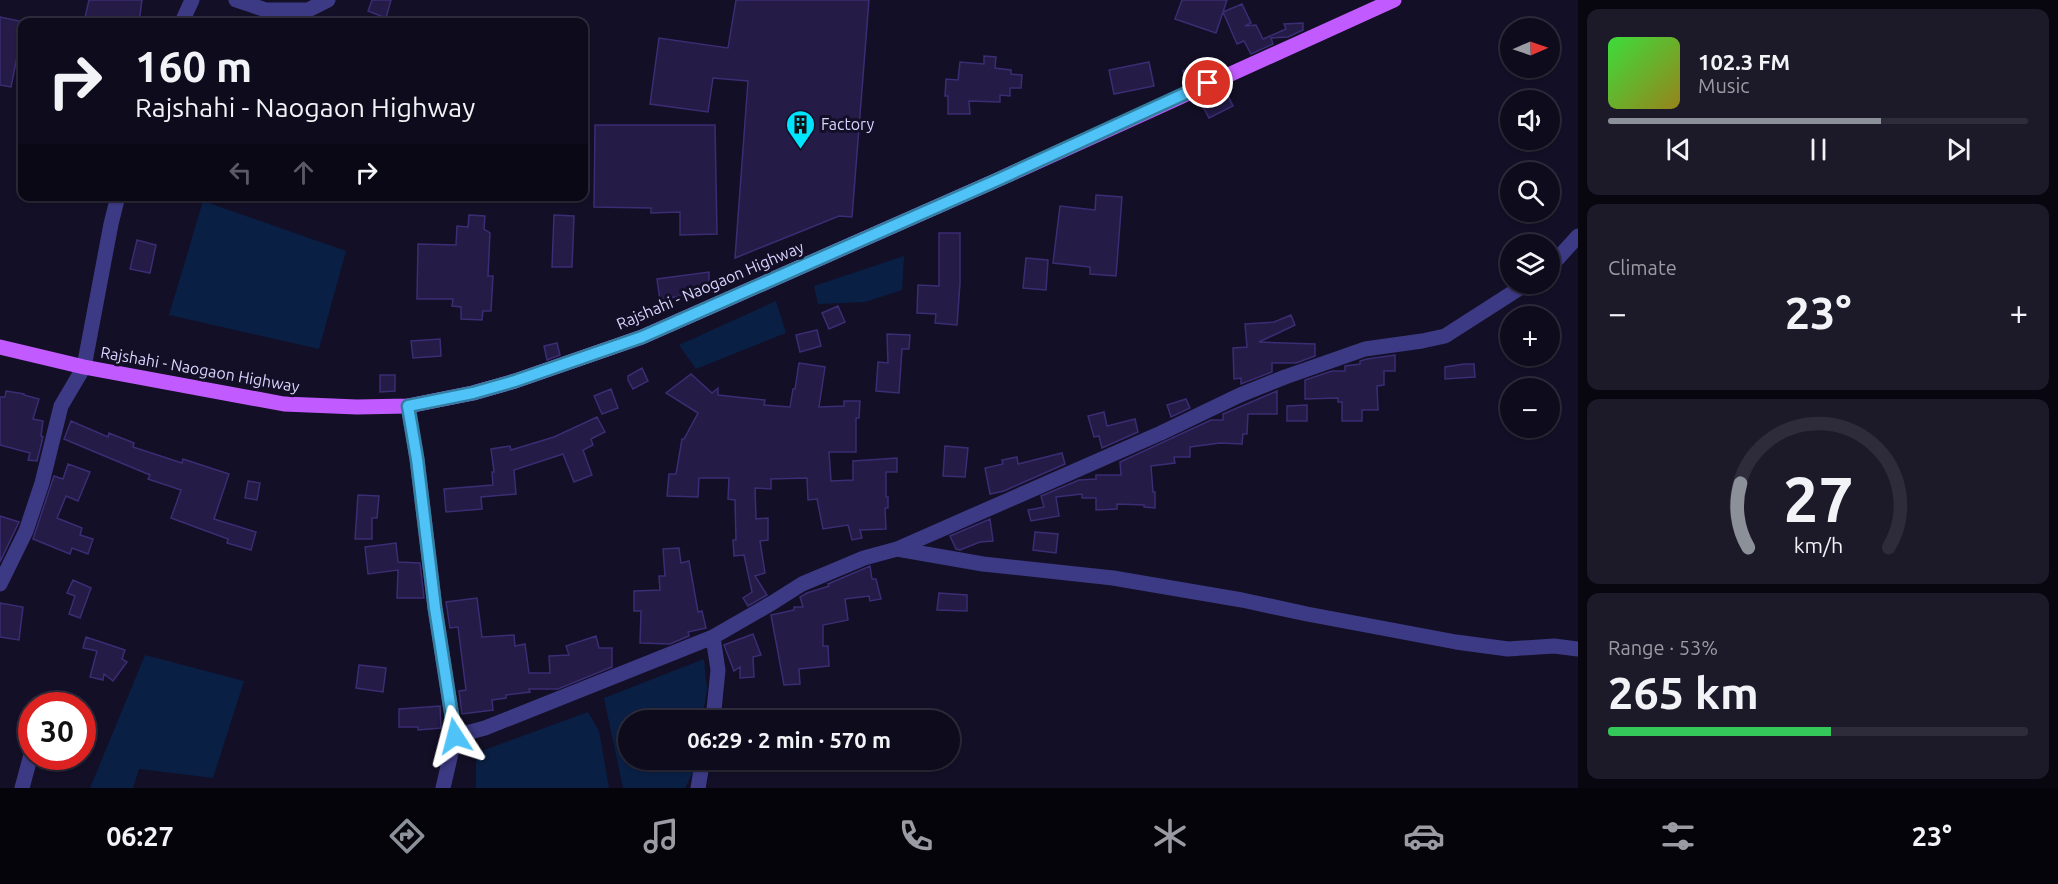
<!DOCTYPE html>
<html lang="en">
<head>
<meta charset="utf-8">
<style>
	body { margin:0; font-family:Ubuntu,sans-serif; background:#1c1929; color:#f1f3f6; height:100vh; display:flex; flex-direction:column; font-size:22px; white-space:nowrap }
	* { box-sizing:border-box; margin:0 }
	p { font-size:20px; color:#9b9ba3 }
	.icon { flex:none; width:33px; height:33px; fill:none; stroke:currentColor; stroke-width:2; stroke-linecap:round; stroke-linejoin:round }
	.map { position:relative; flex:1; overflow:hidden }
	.drawer { display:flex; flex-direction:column; gap:9px; padding:9px; background:#08060f; width:480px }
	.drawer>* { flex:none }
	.banner { position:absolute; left:18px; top:18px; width:570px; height:183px; border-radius:12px; box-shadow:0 2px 4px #0004,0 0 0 2px #2e2b3b; background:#0e0b1c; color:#f1f3f6; overflow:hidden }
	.needle { width:39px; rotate:88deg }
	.buttons { position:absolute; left:1500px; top:18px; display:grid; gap:12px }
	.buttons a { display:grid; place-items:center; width:60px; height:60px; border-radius:50%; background:#0e0b1c; box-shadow:0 2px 4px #0004,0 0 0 2px #2e2b3b; font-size:30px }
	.speed { position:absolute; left:18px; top:692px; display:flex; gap:12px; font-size:30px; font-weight:700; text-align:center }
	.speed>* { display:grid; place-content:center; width:78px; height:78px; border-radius:50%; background:#0e0b1c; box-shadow:0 2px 4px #0004,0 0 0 2px #2e2b3b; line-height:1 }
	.speed .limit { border:9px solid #d22; background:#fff; color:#111 }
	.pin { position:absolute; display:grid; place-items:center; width:51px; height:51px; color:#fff; margin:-26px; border:3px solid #fff; border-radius:50%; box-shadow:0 2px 6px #0007 }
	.me { position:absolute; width:66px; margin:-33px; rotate:351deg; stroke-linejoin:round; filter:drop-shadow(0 0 4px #0008) }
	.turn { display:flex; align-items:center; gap:21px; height:126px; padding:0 18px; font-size:27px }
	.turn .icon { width:78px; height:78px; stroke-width:2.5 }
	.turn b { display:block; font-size:42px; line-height:51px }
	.lanes { display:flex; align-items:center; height:57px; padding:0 18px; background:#0003; justify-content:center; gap:30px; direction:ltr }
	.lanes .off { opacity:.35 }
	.big { font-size:45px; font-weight:600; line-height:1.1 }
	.drawer .widget { flex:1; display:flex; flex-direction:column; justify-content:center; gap:9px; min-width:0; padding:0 21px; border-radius:12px; background:#1c1929 }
	.drawer .dial { align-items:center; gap:0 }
	.dial svg { height:156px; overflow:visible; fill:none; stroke:#2e2b3b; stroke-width:7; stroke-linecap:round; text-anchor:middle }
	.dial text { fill:#f1f3f6; stroke:none }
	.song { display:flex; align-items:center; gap:18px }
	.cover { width:72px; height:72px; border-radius:9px; background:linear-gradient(135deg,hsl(120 70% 55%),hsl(50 70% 35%)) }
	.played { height:6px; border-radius:3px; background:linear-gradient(90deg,#8c9099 65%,#2e2b3b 65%) }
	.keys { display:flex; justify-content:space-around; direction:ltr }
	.heat { display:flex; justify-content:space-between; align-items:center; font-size:33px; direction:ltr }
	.charge { height:9px; border-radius:4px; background:linear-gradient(90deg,#34c759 53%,#2e2b3b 0) }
	.trip { position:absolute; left:618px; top:710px; width:342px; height:60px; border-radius:30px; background:#0e0b1c; box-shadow:0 2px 4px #0004,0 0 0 2px #2e2b3b; font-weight:600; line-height:60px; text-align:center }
	.tabs { display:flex; height:96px; justify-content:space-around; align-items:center; background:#06040b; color:#9b9ba3 }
	.tabs .icon { width:42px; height:42px }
	.tabs .on { color:#8c9099 }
	.tabs b { font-size:27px; color:#f1f3f6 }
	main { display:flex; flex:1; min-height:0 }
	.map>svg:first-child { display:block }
	.water { fill:#0a1f44 }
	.building { fill:#241b47; stroke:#3b2d73; stroke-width:1.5 }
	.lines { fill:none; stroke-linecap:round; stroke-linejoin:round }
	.minor { stroke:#3d3a85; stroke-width:15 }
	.major { stroke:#c25bff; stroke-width:15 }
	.route-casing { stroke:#337fa1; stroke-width:15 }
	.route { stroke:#4fc3f7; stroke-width:10 }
	.labels { text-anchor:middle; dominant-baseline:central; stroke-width:6; stroke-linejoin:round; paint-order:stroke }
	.poi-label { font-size:16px; fill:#d9d4ff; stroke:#130f26; text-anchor:start }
	.street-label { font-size:16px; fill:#d9d4ff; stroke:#130f26 }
</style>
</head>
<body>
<main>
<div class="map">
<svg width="1578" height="788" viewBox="0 0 1578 788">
	<rect width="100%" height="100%" fill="#130f26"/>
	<path class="water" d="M203,201L346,251L319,349L169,315Z
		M904,256L902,290L865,302L818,304L814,286Z
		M776,301L786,333L696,369L679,345Z
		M145,655L244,681L213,778L139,769L133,788H90Z
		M704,659L707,689L702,720H628V759H697L695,769L685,788H623L604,698Z
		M588,712L599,731L609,788H476V753Z"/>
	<path class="building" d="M89,0H142L139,22H84Z
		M372,0H391L386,18L368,11Z
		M736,0H869L852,217L839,216L735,258L748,81L713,78L708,112L650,104L659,38L728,48Z
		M1182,0H1227L1216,33L1175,19Z
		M1242,4L1251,23L1245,26L1256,25L1263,39L1286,29L1284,24L1303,23V30L1288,37L1271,38L1273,44L1251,54L1244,41L1237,44L1223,12Z
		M0,17L24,22L11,87L0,85Z
		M984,56L996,57L995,68L1011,70V74L1022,75L1021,88H1010V96L1000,95V102L969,101L970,114H948V96H945L946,79L958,80L960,62L984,64Z
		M1210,59L1216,70L1188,83L1183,71Z
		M1149,62L1154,86L1114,94L1109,70Z
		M1221,89L1224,96L1227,94L1233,106L1209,118L1199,99Z
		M595,125H715L717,234L680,235V212L651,213V208L594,207Z
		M1096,195L1122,197L1116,276L1090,274V267L1053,263L1060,206L1095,210Z
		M469,215L485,216L484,229L490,233L488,276H493L491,311H483L482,320L461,319V307L452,306L453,299H417L418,244L456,245L457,226L468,227Z
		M554,215L574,216L572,267H552Z
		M939,233H960V283L957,325L935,323L936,314L917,313L918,285L939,286Z
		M137,240L156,245L150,273L130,269Z
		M1026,258L1048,260L1046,290L1023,288Z
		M709,272V285L685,295L660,300L657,279Z
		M838,306L845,322L829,329L822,313Z
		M1291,315L1295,325L1259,342L1315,344V356L1296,363H1272V372L1241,384V378L1234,379L1233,348L1247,347L1245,324L1274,322Z
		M817,330L821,346L800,352L796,335Z
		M887,334L910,335L909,349H902L899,393L876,391L878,362L888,363Z
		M440,339L441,356L413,358L411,341Z
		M557,343L560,355L547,360L544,346Z
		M1395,355V371H1384V385L1377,386L1378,410H1362V421H1342V402H1338V398L1305,399V380L1332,371H1345V366L1360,364V361L1367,359Z
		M799,363L825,367L819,407L844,406V401H860L859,418H856V452H829L831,481L853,480V461L897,458V472H886V497H888V508H885L886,529L860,530L862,538L852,540L848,525L823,529L817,499L808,500L807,478L771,479V489L755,488L756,519L768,518V540L760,541L765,573L755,576L767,595L748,606L743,598L752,592L744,555L734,556L733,540H736L735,500L728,499L729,478H699L698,497L667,496L669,474H676L682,439H684L698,413L666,393L691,374L712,393L718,388V395L765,400L764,405L790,407L793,389H795Z
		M1464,364H1474L1475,377L1445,379V367Z
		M642,368L648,381L633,389L628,380V376Z
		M380,375H395V391L380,392Z
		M611,389L618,408L602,414L594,396Z
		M6,391L24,394V395L39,399L33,419L43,421L41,436L43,437L37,461L28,460L30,453L0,445V397H5Z
		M1277,391V414H1248L1247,434H1243L1242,444L1220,443L1190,447V457H1174L1175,463L1151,466L1153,492H1155V508L1144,507V505L1117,504V509L1096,510V498H1082V494L1056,497L1059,516L1031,521L1028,510L1044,507L1041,496L1079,480L1096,479V475H1121L1120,462L1211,420H1223V414Z
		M1186,399L1190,408L1171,417L1167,405Z
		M1307,405V421H1287V406Z
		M1104,412L1107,426L1135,419L1138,432L1102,448L1099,436L1094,437L1088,416Z
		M597,417L605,432L591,439L593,445L583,450L592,475L574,482L563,454L514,470L516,494L481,497L482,509L446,512L444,489L493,485L492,472H494L491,449L510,446L511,450L554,437Z
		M71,421L108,437L109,433L134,443L133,447L182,463L183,459L229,474L214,519L256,532L251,550L227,543L228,539L171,518L181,490L148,479L150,475L64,439Z
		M945,446L968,448L965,477L943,476Z
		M1062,453L1065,464L1004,491L990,494L985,468L1003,464L1002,460L1017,457L1018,464Z
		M68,464L90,472L78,501L66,496L57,518L82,528L80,535L93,539L88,554L72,548L70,554L33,539L54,476L63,479Z
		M248,481L260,483L257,500L245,498Z
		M358,495L379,496L377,518H372V539H355Z
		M0,516L19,522L0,562Z
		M990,519L993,541L980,542L960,550L956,549L950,536Z
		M1035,532L1058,534L1056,553L1033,550Z
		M396,543L398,562L420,563L424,598H397L398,570L368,574L365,547Z
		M679,548L681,563L689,561L698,612L702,611L706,628L688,632L689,636L670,644L640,643L641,611H634V591L660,590L659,576H665L663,549Z
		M870,566L872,579H876L881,599L870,601L869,596L845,599L848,620L823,625V646H828L829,666L799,669L800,684L784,685L771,615L794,610V607H803L800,597L807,593L829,586L828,584Z
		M73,580L91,588L80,618L69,614L75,596L67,593Z
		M939,593L967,595V611L937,610Z
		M477,598L482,637L514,635L515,646L525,644L529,673H550L549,656L569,655L566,646L596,636L599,648H612V667L558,689H529L530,692L506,695V698L492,700L493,710L462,714L459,691L466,690L458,627L450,628L446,602Z
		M0,603L23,607L19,640L0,637Z
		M753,634L761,655L753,657L754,677L740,678V667L734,671L724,645Z
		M86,637L125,650L122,659L127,662L113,681L104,674L103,680L90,677L97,651L83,648Z
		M359,665L386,668L383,692L356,688Z
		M440,706L441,728L418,730V727H399V709Z"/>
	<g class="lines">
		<path class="minor" d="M236,0L266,10H308L328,0
			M182,22L192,0
			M1550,267L1578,236
			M408,406L417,459L435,608L455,736L443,788
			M897,549L983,564L1113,578L1242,600L1307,614L1456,642L1508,649L1554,646L1578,649
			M0,584L26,531L42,483L61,406L84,367L111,224L118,196
			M713,637L718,670L713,720
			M455,736L485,728L713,637L772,603L802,584L864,558L897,549L1161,433L1240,395L1285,377L1365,349L1422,341L1445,336L1526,284
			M22,788L32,751
			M698,788L703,759"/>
		<path class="major" d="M0,347L84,367L284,404L357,407L408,406L473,393L515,381L642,337L995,181L1394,0"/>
	</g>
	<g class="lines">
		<defs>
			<path id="route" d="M455,736L435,608L417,459L408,406L473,393L515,381L642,337L995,181L1208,83"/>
		</defs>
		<use href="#route" class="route-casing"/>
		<use href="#route" class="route"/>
	</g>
	<defs>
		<symbol id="building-pin" viewBox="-11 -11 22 30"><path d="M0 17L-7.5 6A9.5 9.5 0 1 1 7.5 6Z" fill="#00e5ff" stroke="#130f26"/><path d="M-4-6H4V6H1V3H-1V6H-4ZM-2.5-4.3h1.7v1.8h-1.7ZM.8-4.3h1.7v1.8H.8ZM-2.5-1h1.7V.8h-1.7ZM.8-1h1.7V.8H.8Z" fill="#111"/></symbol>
	</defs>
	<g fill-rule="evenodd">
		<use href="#building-pin" x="784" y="108" width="33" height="45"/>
	</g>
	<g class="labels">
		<g class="poi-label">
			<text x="821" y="124">Factory</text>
		</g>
		<g class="street-label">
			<text transform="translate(710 285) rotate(-23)">Rajshahi - Naogaon Highway</text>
			<text transform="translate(200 369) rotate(10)">Rajshahi - Naogaon Highway</text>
		</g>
	</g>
</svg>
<div class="buttons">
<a><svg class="needle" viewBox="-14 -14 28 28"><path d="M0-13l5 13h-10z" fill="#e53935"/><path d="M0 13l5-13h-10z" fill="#9b9ba3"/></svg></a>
<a><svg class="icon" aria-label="sound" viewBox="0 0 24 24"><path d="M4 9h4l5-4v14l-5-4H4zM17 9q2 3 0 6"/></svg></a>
<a><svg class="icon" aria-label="search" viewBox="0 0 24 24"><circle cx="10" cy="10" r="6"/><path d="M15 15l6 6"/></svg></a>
<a><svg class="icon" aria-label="layers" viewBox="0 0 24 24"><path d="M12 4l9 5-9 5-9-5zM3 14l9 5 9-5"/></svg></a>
<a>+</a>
<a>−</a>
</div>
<div class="speed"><div class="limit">30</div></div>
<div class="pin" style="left:1208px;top:83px;background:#d93025"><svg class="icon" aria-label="arrive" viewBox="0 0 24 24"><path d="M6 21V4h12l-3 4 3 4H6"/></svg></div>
<svg class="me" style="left:455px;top:736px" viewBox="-20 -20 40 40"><path d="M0-17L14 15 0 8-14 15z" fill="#4fc3f7" stroke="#fff" stroke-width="4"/></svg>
<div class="trip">06:29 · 2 min · 570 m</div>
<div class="banner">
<div class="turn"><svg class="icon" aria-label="right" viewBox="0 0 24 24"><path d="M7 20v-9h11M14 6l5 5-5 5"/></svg><div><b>160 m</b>Rajshahi - Naogaon Highway</div></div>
<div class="lanes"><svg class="icon off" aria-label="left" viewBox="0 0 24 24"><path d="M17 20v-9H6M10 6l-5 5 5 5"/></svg><svg class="icon off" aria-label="ahead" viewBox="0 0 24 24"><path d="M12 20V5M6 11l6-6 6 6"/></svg><svg class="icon" aria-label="right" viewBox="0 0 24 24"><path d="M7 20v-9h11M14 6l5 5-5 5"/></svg></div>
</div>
</div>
<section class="drawer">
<div class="widget">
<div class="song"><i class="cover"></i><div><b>102.3 FM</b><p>Music</p></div></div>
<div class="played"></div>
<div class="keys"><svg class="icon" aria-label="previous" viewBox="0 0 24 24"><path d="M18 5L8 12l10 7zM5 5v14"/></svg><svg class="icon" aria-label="pause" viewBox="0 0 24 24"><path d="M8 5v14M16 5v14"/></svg><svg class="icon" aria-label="next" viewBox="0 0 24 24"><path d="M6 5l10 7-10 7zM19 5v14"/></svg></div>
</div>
<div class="widget"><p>Climate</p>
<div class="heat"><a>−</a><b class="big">23°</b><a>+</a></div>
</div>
<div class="widget dial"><svg viewBox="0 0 100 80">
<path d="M14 69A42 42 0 1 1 86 69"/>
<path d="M14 69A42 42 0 0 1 10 36" stroke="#8c9099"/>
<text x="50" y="56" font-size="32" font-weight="700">27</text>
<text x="50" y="72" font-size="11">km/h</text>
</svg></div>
<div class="widget"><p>Range · 53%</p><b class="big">265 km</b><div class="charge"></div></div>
</section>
</main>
<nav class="tabs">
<b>06:27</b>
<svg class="icon on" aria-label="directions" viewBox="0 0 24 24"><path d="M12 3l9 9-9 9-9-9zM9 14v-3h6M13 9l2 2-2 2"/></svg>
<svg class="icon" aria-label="music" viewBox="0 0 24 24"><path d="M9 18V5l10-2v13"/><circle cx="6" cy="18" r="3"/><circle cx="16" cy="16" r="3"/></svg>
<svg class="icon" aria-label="phone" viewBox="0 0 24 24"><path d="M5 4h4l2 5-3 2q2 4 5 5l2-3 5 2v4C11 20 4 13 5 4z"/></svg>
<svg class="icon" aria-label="climate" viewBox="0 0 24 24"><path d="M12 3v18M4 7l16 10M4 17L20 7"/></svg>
<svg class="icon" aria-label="car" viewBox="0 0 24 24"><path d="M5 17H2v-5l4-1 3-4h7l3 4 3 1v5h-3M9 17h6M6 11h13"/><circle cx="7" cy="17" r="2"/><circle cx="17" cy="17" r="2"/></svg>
<svg class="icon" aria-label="filters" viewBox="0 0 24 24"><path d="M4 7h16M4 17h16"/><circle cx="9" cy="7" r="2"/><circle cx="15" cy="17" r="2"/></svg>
<b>23°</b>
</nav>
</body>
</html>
